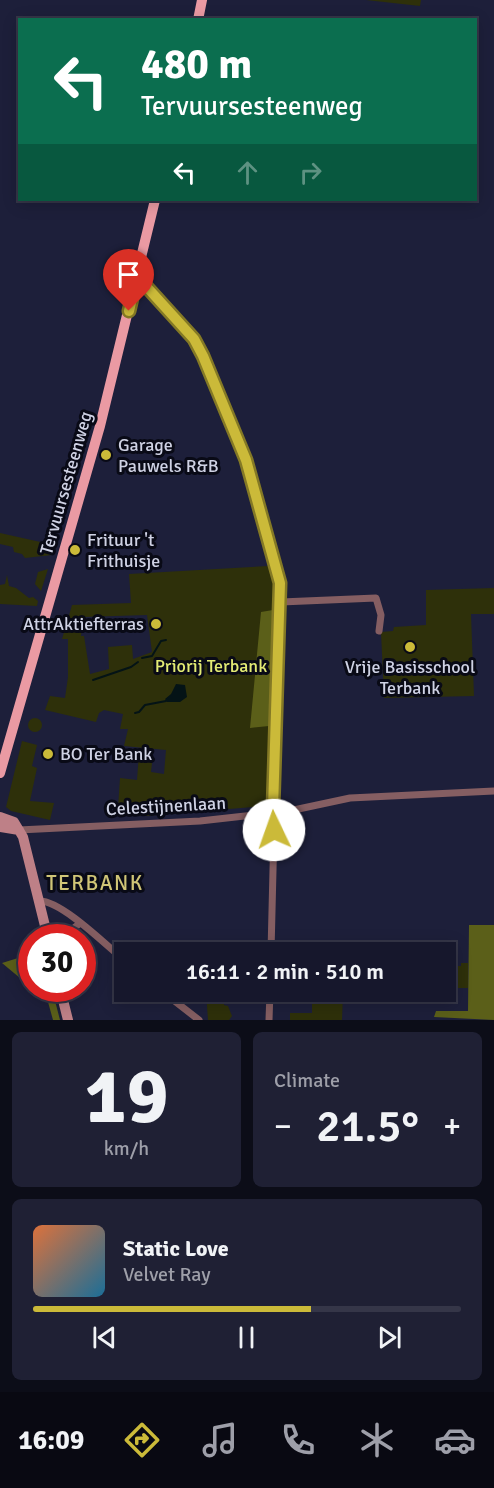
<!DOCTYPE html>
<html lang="en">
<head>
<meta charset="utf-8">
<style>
	body { margin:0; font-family:Signika,sans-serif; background:#1f2034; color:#f1f3f6; height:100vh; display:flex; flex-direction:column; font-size:22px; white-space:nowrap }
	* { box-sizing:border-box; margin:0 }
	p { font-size:20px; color:#9e9fa9 }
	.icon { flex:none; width:33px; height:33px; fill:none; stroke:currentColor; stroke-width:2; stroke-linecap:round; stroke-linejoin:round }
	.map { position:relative; height:1020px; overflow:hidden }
	.details { display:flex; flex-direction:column; gap:12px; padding:12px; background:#0c0d18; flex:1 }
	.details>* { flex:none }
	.guide { position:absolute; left:18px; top:18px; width:459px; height:183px; border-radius:0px; box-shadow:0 3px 15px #0003,0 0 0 2px #353648; background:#0b6e4f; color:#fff; overflow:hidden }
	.speed { position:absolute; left:18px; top:924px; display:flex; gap:12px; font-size:30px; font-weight:700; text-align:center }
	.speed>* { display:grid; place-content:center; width:78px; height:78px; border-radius:50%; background:#16172c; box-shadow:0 3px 15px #0003,0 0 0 2px #353648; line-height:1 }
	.speed .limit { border:9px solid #d22; background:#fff; color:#111 }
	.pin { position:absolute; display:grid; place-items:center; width:51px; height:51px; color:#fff; margin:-62px -26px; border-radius:50% 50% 50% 0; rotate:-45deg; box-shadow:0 0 6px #0007 }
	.pin .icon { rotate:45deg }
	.me { position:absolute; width:66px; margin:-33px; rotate:357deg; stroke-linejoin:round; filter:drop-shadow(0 0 4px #0008) }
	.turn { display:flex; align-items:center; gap:21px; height:126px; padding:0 24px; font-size:27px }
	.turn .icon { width:78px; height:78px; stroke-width:2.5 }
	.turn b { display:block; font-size:42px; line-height:51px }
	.lanes { display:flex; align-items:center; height:57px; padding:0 24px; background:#0003; justify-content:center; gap:30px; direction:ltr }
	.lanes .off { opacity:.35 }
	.big { font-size:45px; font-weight:600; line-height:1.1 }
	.details .widget { flex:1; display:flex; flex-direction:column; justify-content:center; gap:9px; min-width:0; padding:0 21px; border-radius:9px; background:#1f2034 }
	.details .dial { align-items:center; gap:0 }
	.dial b { font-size:78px; line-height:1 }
	.song { display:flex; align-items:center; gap:18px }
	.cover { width:72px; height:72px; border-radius:9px; background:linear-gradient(135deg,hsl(20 70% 55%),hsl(200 70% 35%)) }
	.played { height:6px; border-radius:3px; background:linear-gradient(90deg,#cbba39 65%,#353648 65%) }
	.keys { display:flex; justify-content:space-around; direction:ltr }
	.heat { display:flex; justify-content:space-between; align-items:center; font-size:33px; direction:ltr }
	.details .tiles { flex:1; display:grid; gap:12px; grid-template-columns:1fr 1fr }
	.widget:last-child { grid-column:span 2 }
	.trip { position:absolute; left:114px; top:942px; width:342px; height:60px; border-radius:0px; background:#16172c; box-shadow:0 3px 15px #0003,0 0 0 2px #353648; font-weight:600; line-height:60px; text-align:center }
	.tab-bar { display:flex; height:96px; justify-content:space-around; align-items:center; background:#090912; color:#9e9fa9 }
	.tab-bar .icon { width:42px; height:42px }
	.tab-bar .active { color:#cbba39 }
	.tab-bar b { font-size:27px; color:#f1f3f6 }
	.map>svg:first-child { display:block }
	.green { fill:#2e300a; fill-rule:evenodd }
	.forest { fill:#5b5f19 }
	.water { fill:#041316 }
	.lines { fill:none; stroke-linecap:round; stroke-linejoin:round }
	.stream { stroke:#041316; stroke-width:2 }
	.minor { stroke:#855e62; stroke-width:7 }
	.secondary { stroke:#be8087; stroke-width:10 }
	.primary { stroke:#ea9aa3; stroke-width:10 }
	.route-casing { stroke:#847925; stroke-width:15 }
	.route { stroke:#cbba39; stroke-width:10 }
	.poi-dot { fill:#cbba39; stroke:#090a16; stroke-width:2 }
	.labels { text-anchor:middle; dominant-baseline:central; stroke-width:6; stroke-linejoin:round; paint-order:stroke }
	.poi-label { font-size:18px; fill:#cfd2e4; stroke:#090a16; text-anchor:start }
	.street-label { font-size:18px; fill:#cfd2e4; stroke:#090a16 }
	.park-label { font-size:18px; fill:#e3eb74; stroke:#090a16 }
	.quarter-label { font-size:21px; letter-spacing:1.5px; fill:#d0c577; stroke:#090a16 }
</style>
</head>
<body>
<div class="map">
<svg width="494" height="1020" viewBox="0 0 494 1020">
	<rect width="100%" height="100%" fill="#1d1f3a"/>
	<path class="green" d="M366,0H421L420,6Z
		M0,533L54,545L52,555L25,558L22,554L14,552L13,547L0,544Z
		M269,566L274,588L267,802L264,806L145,816L146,807L118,808L120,778L137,780L139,753L153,754L151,772L164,774L166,750L124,746L128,729H120L123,714L104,710L99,713L96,722L45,710L50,696L65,698L68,677V639H62L72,605L131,603L129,574ZM147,615L152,652L133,659L132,645L108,647L109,669L90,674L84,636H81L83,617Z
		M48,569L41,591L35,584L38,572Z
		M7,575L9,586L16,588L29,598L33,597L38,601L37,606L0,604V585L5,584Z
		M494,588V614H471L474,696L384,698L381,632L393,631L394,627L426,625V590Z
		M28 725a7 7 0 1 1 14 0a7 7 0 1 1-14 0Z
		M22,741L37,745L32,766L37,768L30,801L54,803L50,820L11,811L6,807Z
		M447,952V966H461V963H468V988H446Z
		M206,992H225L224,1005L228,1006L232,1016L229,1020H208Z
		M305,992L343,994L342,1020H290V1013H312V1000H304Z"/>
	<path class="forest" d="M273,610L269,726L250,728L261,612Z
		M147,807L145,816L123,815L124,808Z
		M469,925H494V1020L434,1017L436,1011H468Z
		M31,954H32V988L2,963Z
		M32,988L52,989L60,1020H53L48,1002Z"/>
	<path class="water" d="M176,684L185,685L187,697L180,702H167L165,699L171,694Z"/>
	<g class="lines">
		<path class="stream" d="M142,658L152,656L161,641L166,640
			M93,680L131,667L138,662
			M135,713L139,712L145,705L166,701"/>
		<path class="minor" d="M136,281L145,285L180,322L194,339L203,356L246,460L280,583L271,952
			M281,602L376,598L381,615L379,631
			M19,830L200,821L289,811L350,798L494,791
			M39,901C61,900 107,946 124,960
			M61,938L79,924
			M163,992L199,1020
			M269,1020L270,992"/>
		<path class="secondary" d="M0,817L14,822L23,837L48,938
			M0,827L19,830
			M60,988L68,1020"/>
		<path class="primary" d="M198,20L202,0
			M0,773L100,426L155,200"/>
	</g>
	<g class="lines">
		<defs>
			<path id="route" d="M129,311L136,281L145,285L194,339L203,356L246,460L280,583L273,809L274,830"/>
		</defs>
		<use href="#route" class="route-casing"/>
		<use href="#route" class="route"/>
	</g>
	<g class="poi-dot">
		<circle cx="106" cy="455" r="6"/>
		<circle cx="75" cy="550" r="6"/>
		<circle cx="156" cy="624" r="6"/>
		<circle cx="410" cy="647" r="6"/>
		<circle cx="48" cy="754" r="6"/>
	</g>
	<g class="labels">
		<g class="poi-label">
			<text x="118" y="445">Garage<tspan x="118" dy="21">Pauwels R&amp;B</tspan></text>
			<text x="87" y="540">Frituur 't<tspan x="87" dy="21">Frithuisje</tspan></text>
			<text x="144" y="624" text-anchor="end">AttrAktiefterras</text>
			<text x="410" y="667" text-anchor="middle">Vrije Basisschool<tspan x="410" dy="21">Terbank</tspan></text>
			<text x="60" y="754">BO Ter Bank</text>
		</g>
		<g class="street-label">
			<text transform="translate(66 483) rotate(-74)">Tervuursesteenweg</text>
			<text transform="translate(166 806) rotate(-3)">Celestijnenlaan</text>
		</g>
		<g class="park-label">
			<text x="211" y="666">Priorij Terbank</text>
		</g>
		<g class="quarter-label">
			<text x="95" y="883">TERBANK</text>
		</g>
	</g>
</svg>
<div class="speed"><div class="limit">30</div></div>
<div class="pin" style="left:129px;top:311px;background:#d93025"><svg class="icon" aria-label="arrive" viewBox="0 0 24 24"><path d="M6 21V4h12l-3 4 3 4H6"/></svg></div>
<svg class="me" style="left:274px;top:830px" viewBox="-20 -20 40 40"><circle r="19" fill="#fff"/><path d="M0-13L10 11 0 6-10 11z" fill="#cbba39"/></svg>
<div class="trip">16:11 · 2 min · 510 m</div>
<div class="guide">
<div class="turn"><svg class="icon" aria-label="left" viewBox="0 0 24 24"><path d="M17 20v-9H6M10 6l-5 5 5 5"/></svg><div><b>480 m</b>Tervuursesteenweg</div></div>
<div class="lanes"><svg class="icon" aria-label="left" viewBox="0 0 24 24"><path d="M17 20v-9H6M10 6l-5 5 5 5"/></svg><svg class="icon off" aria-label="ahead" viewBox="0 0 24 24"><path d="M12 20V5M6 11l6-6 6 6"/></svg><svg class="icon off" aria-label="right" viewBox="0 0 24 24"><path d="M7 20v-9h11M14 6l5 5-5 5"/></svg></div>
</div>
</div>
<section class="details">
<div class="tiles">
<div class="widget dial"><b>19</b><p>km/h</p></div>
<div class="widget"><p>Climate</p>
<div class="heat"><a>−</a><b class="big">21.5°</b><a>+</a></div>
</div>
<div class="widget">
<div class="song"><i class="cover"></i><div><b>Static Love</b><p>Velvet Ray</p></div></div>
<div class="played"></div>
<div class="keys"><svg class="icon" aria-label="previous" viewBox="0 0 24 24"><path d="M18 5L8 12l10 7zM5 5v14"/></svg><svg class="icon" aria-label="pause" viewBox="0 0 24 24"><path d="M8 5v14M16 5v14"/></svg><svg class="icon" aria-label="next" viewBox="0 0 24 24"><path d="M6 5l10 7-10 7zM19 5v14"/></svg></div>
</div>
</div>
</section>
<nav class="tab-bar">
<b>16:09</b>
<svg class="icon active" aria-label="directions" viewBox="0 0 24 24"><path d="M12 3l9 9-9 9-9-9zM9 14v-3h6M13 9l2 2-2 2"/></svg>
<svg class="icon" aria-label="music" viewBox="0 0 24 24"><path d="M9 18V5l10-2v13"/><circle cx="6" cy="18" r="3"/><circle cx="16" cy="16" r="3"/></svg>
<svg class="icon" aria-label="phone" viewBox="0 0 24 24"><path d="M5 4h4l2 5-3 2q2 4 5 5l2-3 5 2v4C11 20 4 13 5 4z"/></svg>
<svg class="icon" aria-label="climate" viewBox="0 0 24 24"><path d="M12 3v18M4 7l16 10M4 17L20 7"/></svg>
<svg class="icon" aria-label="car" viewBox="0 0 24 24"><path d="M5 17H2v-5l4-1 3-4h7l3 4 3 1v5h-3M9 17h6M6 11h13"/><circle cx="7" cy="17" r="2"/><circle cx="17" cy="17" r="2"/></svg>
</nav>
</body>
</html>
